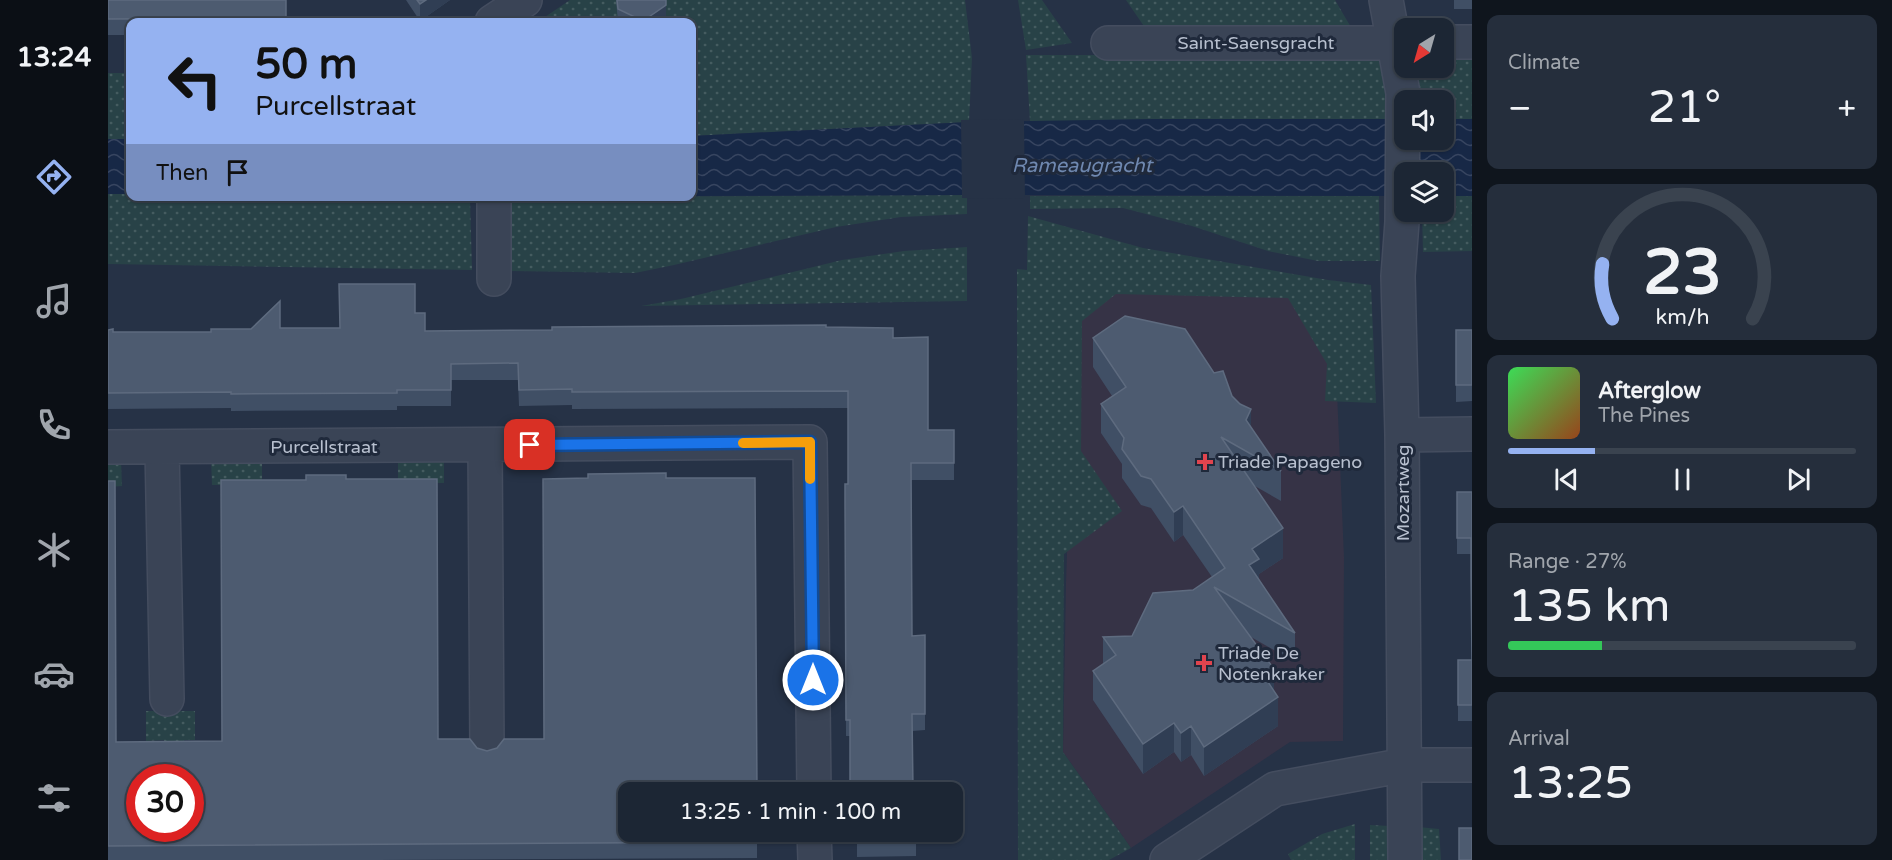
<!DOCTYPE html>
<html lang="en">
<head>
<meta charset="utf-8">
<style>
	body { margin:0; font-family:"Varela Round",sans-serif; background:#252e3c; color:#f1f3f6; height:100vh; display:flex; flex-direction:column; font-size:22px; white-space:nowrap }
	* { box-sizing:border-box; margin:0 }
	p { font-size:20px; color:#a0a5ac }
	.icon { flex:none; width:33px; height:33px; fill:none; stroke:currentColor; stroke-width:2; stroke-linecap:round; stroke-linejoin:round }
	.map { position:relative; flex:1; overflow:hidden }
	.details { display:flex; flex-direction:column; gap:15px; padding:15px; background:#0f151d; width:420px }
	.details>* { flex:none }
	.hud { position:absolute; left:18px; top:18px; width:570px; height:183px; border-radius:12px; box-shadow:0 2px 4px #0004,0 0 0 2px #3a434f; background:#95b2f1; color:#111; overflow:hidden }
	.needle { width:39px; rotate:217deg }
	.buttons { position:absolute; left:1286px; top:18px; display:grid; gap:12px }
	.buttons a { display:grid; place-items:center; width:60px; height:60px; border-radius:12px; background:#1c2634; box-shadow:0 2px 4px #0004,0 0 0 2px #3a434f; font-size:30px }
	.speed { position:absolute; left:18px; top:764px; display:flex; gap:12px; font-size:30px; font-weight:700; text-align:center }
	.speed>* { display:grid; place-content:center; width:78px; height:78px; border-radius:50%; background:#1c2634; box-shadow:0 2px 4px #0004,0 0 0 2px #3a434f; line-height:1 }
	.speed .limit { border:9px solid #d22; background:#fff; color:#111 }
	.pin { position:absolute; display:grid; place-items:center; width:51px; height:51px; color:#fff; margin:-26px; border-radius:12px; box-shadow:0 3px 9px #0006 }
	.me { position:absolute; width:66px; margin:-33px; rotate:0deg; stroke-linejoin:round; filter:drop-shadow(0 0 4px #0008) }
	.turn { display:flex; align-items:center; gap:21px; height:126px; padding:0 30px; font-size:27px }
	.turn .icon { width:78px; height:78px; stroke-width:2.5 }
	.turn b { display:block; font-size:42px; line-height:51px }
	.then { display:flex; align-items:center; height:57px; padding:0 30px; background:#0003; gap:12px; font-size:22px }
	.big { font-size:45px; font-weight:600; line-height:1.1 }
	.details .card { flex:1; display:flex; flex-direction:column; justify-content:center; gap:9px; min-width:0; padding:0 21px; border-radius:12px; background:#252e3c }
	.details .dial { align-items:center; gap:0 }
	.dial svg { height:156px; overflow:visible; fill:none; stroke:#3a434f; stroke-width:7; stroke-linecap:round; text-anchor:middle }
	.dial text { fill:#f1f3f6; stroke:none }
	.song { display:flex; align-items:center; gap:18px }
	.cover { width:72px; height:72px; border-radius:9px; background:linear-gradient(135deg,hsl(130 70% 55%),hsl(20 70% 35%)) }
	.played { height:6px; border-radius:3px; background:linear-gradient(90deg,#95b2f1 25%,#3a434f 25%) }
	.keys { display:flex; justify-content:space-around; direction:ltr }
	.heat { display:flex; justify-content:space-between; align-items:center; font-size:33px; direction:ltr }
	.charge { height:9px; border-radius:4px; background:linear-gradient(90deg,#34c759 27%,#3a434f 0) }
	.trip { position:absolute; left:510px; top:782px; width:345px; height:60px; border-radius:12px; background:#1c2634; box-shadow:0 2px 4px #0004,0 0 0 2px #3a434f; font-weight:600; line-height:60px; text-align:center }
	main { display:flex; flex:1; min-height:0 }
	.menu { display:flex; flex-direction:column; width:108px; justify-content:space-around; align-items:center; background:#0b0f15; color:#a0a5ac }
	.menu .icon { width:42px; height:42px }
	.menu .selected { color:#95b2f1 }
	.menu b { font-size:27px; color:#f1f3f6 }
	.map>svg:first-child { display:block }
	.medical { fill:#363346 }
	.grass { fill:url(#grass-dots) }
	.water { fill:url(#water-waves) }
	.pier { fill:#263246 }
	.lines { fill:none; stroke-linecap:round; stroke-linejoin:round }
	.minor-casing { stroke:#444d5f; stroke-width:36 }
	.minor { stroke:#3a4456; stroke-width:33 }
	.wall { fill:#404f65 }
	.shaded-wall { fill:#303e54 }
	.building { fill:#4d5b70; stroke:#5e6b7f; stroke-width:1.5; fill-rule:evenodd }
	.route-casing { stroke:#114b97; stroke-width:15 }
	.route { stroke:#1a73e8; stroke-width:10 }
	.slow { stroke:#f59e0b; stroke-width:10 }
	.health-dot { fill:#e0444e; stroke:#1f293b; stroke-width:2 }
	.labels { text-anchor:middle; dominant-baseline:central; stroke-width:6; stroke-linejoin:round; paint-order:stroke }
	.street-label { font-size:18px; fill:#b8c0cf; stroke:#1f293b }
	.poi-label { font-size:18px; fill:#b8c0cf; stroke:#1f293b; text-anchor:start }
	.water-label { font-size:20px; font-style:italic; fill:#6f88b0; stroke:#1f293b }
</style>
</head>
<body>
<main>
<nav class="menu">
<b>13:24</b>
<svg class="icon selected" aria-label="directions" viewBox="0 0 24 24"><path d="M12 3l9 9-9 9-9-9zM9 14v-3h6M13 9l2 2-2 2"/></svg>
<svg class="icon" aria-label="music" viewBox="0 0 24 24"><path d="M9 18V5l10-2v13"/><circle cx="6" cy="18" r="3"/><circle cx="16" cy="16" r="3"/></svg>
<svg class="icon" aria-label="phone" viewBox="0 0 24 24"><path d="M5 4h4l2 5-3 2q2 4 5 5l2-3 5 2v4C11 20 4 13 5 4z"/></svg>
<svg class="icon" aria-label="climate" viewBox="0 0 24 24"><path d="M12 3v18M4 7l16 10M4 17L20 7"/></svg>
<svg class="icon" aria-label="car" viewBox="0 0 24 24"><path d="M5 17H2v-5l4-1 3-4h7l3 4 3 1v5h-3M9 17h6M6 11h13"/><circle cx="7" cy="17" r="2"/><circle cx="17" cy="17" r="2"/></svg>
<svg class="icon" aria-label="filters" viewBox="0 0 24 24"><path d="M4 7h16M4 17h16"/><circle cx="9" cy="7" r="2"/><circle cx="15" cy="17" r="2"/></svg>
</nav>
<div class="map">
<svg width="1364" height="860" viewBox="0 0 1364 860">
	<defs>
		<pattern id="grass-dots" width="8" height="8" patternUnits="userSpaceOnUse" patternTransform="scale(1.5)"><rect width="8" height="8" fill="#284247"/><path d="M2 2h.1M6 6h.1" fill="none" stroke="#455c60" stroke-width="1.8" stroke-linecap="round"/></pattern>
		<pattern id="water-waves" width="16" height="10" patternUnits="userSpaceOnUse" patternTransform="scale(1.5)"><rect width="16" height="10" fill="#172846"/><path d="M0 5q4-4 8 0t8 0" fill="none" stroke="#374560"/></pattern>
	</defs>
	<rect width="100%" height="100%" fill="#263246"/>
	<path class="medical" d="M1008,289L1187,292L1228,368L1236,557L1235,741L1182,742L1023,848L955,752L958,583L967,320Z"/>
	<path class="grass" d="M462,0H857L864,58L861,122L584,136V22H432L434,19Z
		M910,0H934L964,43L918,50Z
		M1018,0H1227L1244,29L1042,35Z
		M918,55H1296V68H1335V55H1364V120H1335V100H1296V120L922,122Z
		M0,73H22V139H0Z
		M0,194H22V196H293L362,199L364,270L0,264Z
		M859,195V214L793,217L728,227L566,265L527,273L402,271L404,200L467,197Z
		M922,196H1271L1272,261H1210L1160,251L1084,226L1015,208L922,209Z
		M1335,196H1364V251L1315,252L1314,212H1335Z
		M920,216L1035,248L1220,280L1263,285L1268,403L1217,401L1219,364L1180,298L1008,294L974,321L973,451L1014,511L956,554L955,752L1023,848L1001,860H910L909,269L919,270Z
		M859,247V301L533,306L573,299L734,260L796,251Z
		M336,457V483H290V458Z
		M103,459H154V485H104Z
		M0,460H13L14,486L0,487Z
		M38,711H87V740H76L77,752H57L56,740L38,741Z
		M1247,824V860H1183L1180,854L1214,834Z
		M1262,825L1282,826L1281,860H1262Z
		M1310,827L1331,829L1333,860H1312Z"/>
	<path class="water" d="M1044,119H1296V140H1335V119H1364V196H1335V172H1296V196L859,195L584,196V136L861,122Z
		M0,139H22V194H0Z
		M293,197H515L404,200Z"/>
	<path class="pier" d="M916,119L917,199L854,198L853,120Z"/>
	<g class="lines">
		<defs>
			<path id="minor" d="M1278,0L1295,93L1294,222L1290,276L1294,435L1297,860
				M384,22L417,0
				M1335,42H1364
				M1000,43H1296
				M386,196V279
				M1294,435L1364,434
				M377,446L379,748
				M0,447L702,442L706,792
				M54,448L59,699
				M706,831L707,860
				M1059,860L1167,789L1297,765H1364"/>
		</defs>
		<use href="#minor" class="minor-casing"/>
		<use href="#minor" class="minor"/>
	</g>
	<path class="wall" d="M0,0H178V22H22V35H0Z
		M298,0H342L312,21Z
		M508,0H558V22H510Z
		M1346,0H1364V9H1346Z
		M307,313L317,331L718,327L785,338L820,430H846V480H803L804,636L817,635V730L804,731L805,789L808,792L742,736H738L737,516L740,484V408L464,409V405L411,406L410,380H343V406H289V410L123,411V408L0,409V330L5,332H103L172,328H232Z
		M1348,330H1364V401L1348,402Z
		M985,338L1106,373L1124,396L1143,427L1173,471V501L1145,485L1175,558L1151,574V580L1187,633V662L1143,637L1166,691L1170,726L1096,776L1083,755L1073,762L1066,752L1035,774L985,700V671L995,664V637L1024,636L1104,577L1075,535L1066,542L1043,508L1033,505L1014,478V464L993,433V404L1004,396L985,367Z
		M558,478L649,831V858L269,860H0V481L8,742L114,741L198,480L238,479L330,739L379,751L436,739Z
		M1349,492H1364V721H1350V660H1364L1363,554H1349Z
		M742,831H808V856L749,857V837H742Z"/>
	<path class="shaded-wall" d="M318,0H342L312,21V4Z
		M558,5V22H535V21Z
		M1143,409V438L1138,420Z
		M1075,506V535L1066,542V512Z
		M1175,528V558L1151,574V588L1141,565L1144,549Z
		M1166,669V698L1156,676Z
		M1170,697V726L1096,776V747Z
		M1066,723V752L1035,774V744Z
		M1083,726V755L1073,762V733Z"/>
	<path class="building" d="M0,0H178V18L0,19Z
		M309,0H318L312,4Z
		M509,0H558V5L535,21L510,9Z
		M231,284H307V313H317V331L444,330V327L718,325V327L785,328V338L820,337V430H846V463H803L804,636L817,635V714H804L805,789H808V792H742V720H738L737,500V484H740V391L464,392V389L411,390L410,363L343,364V390H289V393L123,394V392L0,393V330L5,329V332H103V329H143L172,301V328H232Z
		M1017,316L1077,329L1106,373L1115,371L1124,396L1132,404L1143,409L1138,420L1173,471L1113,437L1175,528L1144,549L1151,559L1141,565L1187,633L1106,587L1166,669L1156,676L1170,697L1096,747L1083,726L1073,733L1066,723L1035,744L985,671L1008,655L995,637L1024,636L1045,593L1085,590L1117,568L1075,506L1066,512L1043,479L1033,476L1014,449L1016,438L993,404L1018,387L985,338Z
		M1348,330H1364V385H1348Z
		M558,473V478H647L649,792H520V831H649V842L0,846V481H7L8,742L114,741L113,480H198V475H238V479H329L330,739H362L369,748L379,751L389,748L396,739H436L435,479L480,478V474ZM32,777H82V828H32Z
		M1349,492H1364V705H1350V660H1364L1363,576V538H1349Z
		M1351,828H1364V860H1351Z
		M749,831H808V840H749Z"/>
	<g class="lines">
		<defs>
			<path id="route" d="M422,445L702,442L705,680"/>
		</defs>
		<use href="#route" class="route-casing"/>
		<use href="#route" class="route"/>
		<path class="slow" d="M635,443L702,442V479"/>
	</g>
	<g class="health-dot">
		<path d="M1094 453h6v6h6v6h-6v6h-6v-6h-6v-6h6z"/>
		<path d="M1093 654h6v6h6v6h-6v6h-6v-6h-6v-6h6z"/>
	</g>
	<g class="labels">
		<g class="street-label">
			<text x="1148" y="43">Saint-Saensgracht</text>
			<text x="216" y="447">Purcellstraat</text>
			<text transform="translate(1295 493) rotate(-90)">Mozartweg</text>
		</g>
		<g class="poi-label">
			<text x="1110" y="462">Triade Papageno</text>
			<text x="1110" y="653">Triade De<tspan x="1110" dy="21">Notenkraker</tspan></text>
		</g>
		<g class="water-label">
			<text x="974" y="166">Rameaugracht</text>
		</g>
	</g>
</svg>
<div class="buttons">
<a><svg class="needle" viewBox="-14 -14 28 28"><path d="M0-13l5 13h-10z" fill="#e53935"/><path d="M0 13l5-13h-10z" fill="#a0a5ac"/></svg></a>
<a><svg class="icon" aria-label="sound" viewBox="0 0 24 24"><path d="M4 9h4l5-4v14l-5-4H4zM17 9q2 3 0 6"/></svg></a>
<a><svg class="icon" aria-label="layers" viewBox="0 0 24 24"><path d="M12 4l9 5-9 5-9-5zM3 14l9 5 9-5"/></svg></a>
</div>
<div class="speed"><div class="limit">30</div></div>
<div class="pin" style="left:422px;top:445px;background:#d93025"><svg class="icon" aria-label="arrive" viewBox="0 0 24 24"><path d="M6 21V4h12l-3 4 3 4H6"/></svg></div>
<svg class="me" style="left:705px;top:680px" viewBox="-20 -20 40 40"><circle r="17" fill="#1a73e8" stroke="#fff" stroke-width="3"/><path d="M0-11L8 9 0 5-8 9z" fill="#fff"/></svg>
<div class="trip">13:25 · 1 min · 100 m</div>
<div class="hud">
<div class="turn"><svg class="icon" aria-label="left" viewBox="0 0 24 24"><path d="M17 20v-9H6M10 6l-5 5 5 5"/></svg><div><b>50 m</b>Purcellstraat</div></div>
<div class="then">Then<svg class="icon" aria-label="arrive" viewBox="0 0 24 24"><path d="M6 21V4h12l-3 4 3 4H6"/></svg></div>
</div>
</div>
<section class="details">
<div class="card"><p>Climate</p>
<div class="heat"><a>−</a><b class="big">21°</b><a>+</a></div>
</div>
<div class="card dial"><svg viewBox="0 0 100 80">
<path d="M14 69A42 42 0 1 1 86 69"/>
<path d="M14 69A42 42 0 0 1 9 41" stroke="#95b2f1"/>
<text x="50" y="56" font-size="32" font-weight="700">23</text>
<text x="50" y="72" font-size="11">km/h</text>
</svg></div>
<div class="card">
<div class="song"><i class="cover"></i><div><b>Afterglow</b><p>The Pines</p></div></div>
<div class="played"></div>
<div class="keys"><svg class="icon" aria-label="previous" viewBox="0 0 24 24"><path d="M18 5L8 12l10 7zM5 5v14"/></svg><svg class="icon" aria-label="pause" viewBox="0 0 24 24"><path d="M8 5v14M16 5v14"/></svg><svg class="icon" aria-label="next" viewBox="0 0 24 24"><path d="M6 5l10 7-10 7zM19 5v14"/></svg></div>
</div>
<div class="card"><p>Range · 27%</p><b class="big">135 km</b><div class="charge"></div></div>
<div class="card"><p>Arrival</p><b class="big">13:25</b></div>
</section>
</main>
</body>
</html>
